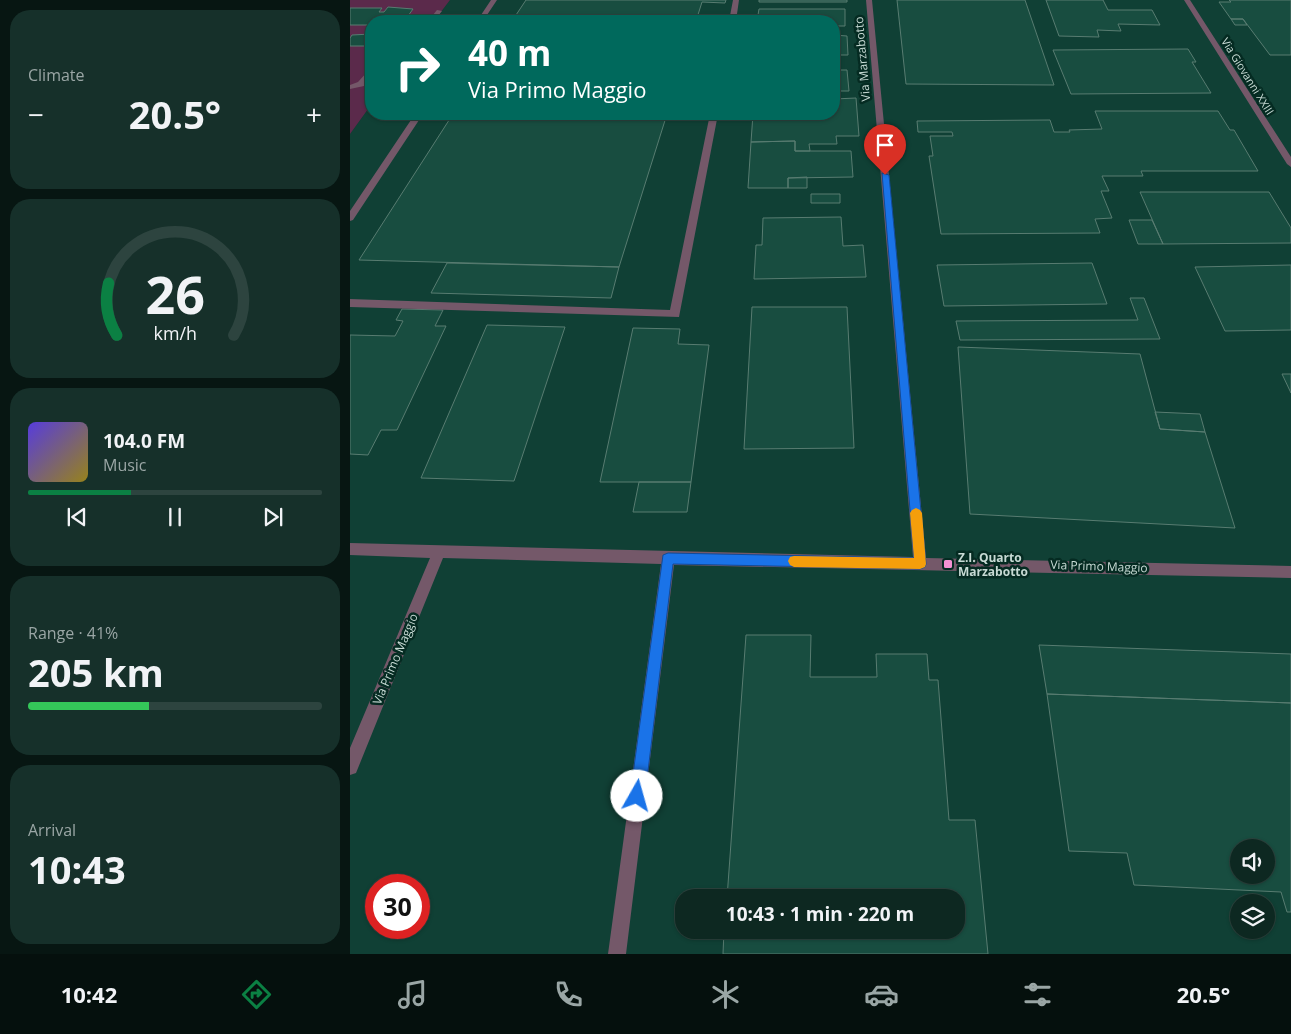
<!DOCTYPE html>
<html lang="en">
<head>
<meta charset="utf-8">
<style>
	body { margin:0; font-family:"Open Sans",sans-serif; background:#16302a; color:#f1f3f6; height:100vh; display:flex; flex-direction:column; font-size:19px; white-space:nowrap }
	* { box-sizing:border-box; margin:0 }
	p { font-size:16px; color:#9aa6a5 }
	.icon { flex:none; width:28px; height:28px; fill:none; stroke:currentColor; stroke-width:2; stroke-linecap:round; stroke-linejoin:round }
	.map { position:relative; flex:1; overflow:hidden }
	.details { display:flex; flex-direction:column; gap:10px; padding:10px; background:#071612; width:350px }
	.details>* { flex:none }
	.top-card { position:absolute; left:15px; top:15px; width:475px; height:105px; border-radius:20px; box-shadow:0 1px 4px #0004,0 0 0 1px #2d443f; background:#00695c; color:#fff; overflow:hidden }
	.buttons { position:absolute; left:880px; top:839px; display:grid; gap:10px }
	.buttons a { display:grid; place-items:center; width:45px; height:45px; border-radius:50%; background:#0d2821; box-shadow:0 1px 4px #0004,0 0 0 1px #2d443f; font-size:25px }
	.speed { position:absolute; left:15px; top:874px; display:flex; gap:10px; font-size:25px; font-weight:700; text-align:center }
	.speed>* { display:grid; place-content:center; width:65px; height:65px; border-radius:50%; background:#0d2821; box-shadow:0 1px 4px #0004,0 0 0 1px #2d443f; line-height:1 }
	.speed .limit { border:8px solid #d22; background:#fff; color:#111 }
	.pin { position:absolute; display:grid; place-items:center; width:42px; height:42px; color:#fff; margin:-51px -21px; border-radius:50% 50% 50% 0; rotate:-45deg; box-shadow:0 0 5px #0007 }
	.pin .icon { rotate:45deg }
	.me { position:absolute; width:55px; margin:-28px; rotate:7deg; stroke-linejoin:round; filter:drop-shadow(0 0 4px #0008) }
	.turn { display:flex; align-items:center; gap:18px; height:105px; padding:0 20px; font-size:22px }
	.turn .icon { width:65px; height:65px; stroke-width:2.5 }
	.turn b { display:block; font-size:35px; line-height:42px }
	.big { font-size:38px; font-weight:700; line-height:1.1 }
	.details .tile { flex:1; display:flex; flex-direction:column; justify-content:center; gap:8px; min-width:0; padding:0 18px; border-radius:20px; background:#16302a }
	.details .dial { align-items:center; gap:0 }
	.dial svg { height:130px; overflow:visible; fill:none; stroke:#2d443f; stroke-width:7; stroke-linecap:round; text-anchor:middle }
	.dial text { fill:#f1f3f6; stroke:none }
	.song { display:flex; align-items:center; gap:15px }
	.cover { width:60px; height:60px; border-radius:8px; background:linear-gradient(135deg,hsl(250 70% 55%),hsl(50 70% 35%)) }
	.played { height:5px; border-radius:2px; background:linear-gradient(90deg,#0b8043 35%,#2d443f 35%) }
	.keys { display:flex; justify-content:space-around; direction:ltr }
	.heat { display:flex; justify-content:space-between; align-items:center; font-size:28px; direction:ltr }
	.charge { height:8px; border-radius:4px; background:linear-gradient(90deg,#34c759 41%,#2d443f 0) }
	.trip { position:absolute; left:325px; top:889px; width:290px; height:50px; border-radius:20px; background:#0d2821; box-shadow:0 1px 4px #0004,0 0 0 1px #2d443f; font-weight:700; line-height:50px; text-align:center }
	.dock { display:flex; height:80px; justify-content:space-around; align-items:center; background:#05100d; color:#9aa6a5 }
	.dock .icon { width:35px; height:35px }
	.dock .current { color:#0b8043 }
	.dock b { font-size:22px; color:#f1f3f6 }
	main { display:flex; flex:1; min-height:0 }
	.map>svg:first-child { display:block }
	.built { fill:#104035; fill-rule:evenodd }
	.green { fill:#5b2a4b }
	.building { fill:#184d40; stroke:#587c71; fill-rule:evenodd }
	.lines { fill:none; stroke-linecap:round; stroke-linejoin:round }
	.minor { fill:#745869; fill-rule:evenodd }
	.route { fill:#1a73e8; stroke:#114b97 }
	.slow { fill:#f59e0b }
	.poi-dot { fill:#f591d3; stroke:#052b22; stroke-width:2 }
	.labels { text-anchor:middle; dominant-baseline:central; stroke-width:5; stroke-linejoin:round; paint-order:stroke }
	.far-street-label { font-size:11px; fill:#c7dad4; stroke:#052b22 }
	.street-label { font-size:12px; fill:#c7dad4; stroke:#052b22 }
	.poi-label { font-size:12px; font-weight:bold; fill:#c7dad4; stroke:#052b22; text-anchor:start }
</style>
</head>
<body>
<main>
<section class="details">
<div class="tile"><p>Climate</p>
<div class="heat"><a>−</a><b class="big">20.5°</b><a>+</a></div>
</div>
<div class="tile dial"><svg viewBox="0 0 100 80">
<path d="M14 69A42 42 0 1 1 86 69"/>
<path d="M14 69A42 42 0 0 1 9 37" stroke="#0b8043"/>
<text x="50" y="56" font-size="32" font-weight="700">26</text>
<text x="50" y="72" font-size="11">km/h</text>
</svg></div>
<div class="tile">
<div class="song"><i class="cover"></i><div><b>104.0 FM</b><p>Music</p></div></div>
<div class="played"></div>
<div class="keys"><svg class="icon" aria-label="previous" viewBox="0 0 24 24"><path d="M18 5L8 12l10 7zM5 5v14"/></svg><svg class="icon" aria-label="pause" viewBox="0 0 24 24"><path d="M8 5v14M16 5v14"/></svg><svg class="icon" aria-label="next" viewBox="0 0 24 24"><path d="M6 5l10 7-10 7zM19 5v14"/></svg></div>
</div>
<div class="tile"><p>Range · 41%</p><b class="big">205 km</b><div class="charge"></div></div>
<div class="tile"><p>Arrival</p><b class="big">10:43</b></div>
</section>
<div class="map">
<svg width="941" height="954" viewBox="0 0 941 954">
	<rect width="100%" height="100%" fill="#11352c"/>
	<path class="built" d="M100,0H941V954H0V134L21,105V114H484V21H84ZM889,848H916V875H889ZM26,885H69V928H26ZM334,898H606V930H334ZM889,902H916V930H889Z"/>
	<path class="green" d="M0,0H100L84,21H21V105L0,134Z"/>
	<path class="building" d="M176,0H376L375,3L352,2L346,21H162Z
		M409,0H497V2H409Z
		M547,0H675L704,85L556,84Z
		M696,0H753L758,10H802L810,25L768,24L771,31L747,30L749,37L709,36Z
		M879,0H941V55H920L893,19H881L869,2H881Z
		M38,7L63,9L58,16H48L44,21H21V25H0V8H32L29,12H34Z
		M409,9H495V26H484V21H407Z
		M881,19H893L897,25H885Z
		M21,34V46H0V38L2,35Z
		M484,35L497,36L498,55H484Z
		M838,49L846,62H842L861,93L721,94L703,50Z
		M484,70H497L499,91H484Z
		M506,98L509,136H486L487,144H459L460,151H445V141L401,142L403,114H484V99Z
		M745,111H868L880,130H884L908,171H791L793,176H752L759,191H751L762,218L745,219L750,233L591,234L579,156H583L580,136H603L602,132H568L567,121L700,120L704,132H720L719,130L752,129Z
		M103,114H317L269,267L9,260Z
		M445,141V151H501L503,177L438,178V188H398L401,142Z
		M457,177V188H438V178Z
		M790,192H919L941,228V243L813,244Z
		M461,194H490V203H461Z
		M491,217L493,246L513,245L516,277L404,279L406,245H412L413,218Z
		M779,220H802L813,244H788Z
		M97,263L269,267L261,298L81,293Z
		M742,263L757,304L594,306L587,265Z
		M941,265V330L875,331L845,267Z
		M780,298H794L810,339L610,340L606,321L788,320Z
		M402,307H497L504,448L394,449Z
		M52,309L93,310L85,326H96L47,430H31L18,455L0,454V335L45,336L53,321L46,320Z
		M137,325L215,327L164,481L71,478Z
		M283,328L330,329L328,344L359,345L341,482H250Z
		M608,347L790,354L810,429L855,432L885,528L620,514Z
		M932,374H941V393Z
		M805,412L850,414L855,432L810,429Z
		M289,482H341L337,512H283Z
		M396,635H461L460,677H527L526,654H577L579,680H588L599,820H625L638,954H373L374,930H606V898H377Z
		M689,645L941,654V703L697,694Z
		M697,694L941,703V912H937L931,892L784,885L777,853L719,851ZM889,848H916V875H889Z"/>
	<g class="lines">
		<path class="minor" d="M141,0H147L133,21H127Z
			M383,0H389L386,21H379Z
			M516,0H522L576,558L941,566V578L324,565L276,954H258L311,564L93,558L6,773L0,775V748L80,558L0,555V543L563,557Z
			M834,0H840L941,157V167L937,164Z
			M87,10L92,11L84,21H78Z
			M18,71H21V77L14,86L0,89V85L8,82Z
			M65,114H73L3,220L0,221V211Z
			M360,114H368L329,317L0,307V299L320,310Z"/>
	</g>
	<path class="route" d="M532,173L539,175L576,564L575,567L570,569L323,564L295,796L293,801L287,803L282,801L280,796L313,555L318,553L564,558Z"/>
	<path class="slow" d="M566,508L570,510L572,513L576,564L575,567L570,569L444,567L440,565L438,561L440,557L444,556L564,558L560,513L562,510Z"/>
	<rect class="poi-dot" x="593" y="559" width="10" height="10" rx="2.5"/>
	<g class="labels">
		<g class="far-street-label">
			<text transform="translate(898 76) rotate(58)">Via Giovanni XXIII</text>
		</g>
		<g class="street-label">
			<text transform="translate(512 59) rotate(-95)">Via Marzabotto</text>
			<text transform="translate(749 566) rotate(2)">Via Primo Maggio</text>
			<text transform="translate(45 659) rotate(-67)">Via Primo Maggio</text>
		</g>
		<g class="poi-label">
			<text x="608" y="557">Z.I. Quarto<tspan x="608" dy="14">Marzabotto</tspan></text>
		</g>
	</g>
</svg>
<div class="buttons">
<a><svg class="icon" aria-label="sound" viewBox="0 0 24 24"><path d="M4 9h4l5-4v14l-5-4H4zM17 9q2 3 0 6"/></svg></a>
<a><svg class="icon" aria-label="layers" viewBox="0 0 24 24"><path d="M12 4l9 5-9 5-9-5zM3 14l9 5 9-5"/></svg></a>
</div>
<div class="speed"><div class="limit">30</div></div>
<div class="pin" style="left:535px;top:175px;background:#d93025"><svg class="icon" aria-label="arrive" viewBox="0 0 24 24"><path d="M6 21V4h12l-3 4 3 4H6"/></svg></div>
<svg class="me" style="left:287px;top:796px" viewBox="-20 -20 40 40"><circle r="19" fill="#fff"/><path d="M0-13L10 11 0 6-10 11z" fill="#1a73e8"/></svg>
<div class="trip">10:43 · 1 min · 220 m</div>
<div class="top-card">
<div class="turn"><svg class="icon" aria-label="right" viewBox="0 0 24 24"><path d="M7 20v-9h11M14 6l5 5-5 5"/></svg><div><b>40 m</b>Via Primo Maggio</div></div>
</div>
</div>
</main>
<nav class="dock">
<b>10:42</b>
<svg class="icon current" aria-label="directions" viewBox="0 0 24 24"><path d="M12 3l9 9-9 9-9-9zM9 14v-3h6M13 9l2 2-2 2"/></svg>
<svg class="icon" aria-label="music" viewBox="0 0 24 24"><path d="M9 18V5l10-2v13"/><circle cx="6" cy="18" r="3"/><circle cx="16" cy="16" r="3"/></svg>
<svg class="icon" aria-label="phone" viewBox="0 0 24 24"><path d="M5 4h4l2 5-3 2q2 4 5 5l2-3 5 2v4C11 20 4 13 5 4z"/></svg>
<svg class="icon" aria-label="climate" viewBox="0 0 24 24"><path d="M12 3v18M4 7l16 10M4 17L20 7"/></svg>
<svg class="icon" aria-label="car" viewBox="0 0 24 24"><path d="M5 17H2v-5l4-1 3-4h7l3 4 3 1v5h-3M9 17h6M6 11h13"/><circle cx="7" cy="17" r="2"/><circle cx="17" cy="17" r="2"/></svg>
<svg class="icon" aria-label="filters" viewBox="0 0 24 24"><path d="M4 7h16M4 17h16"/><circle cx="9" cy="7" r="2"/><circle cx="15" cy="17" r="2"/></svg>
<b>20.5°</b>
</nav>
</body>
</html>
